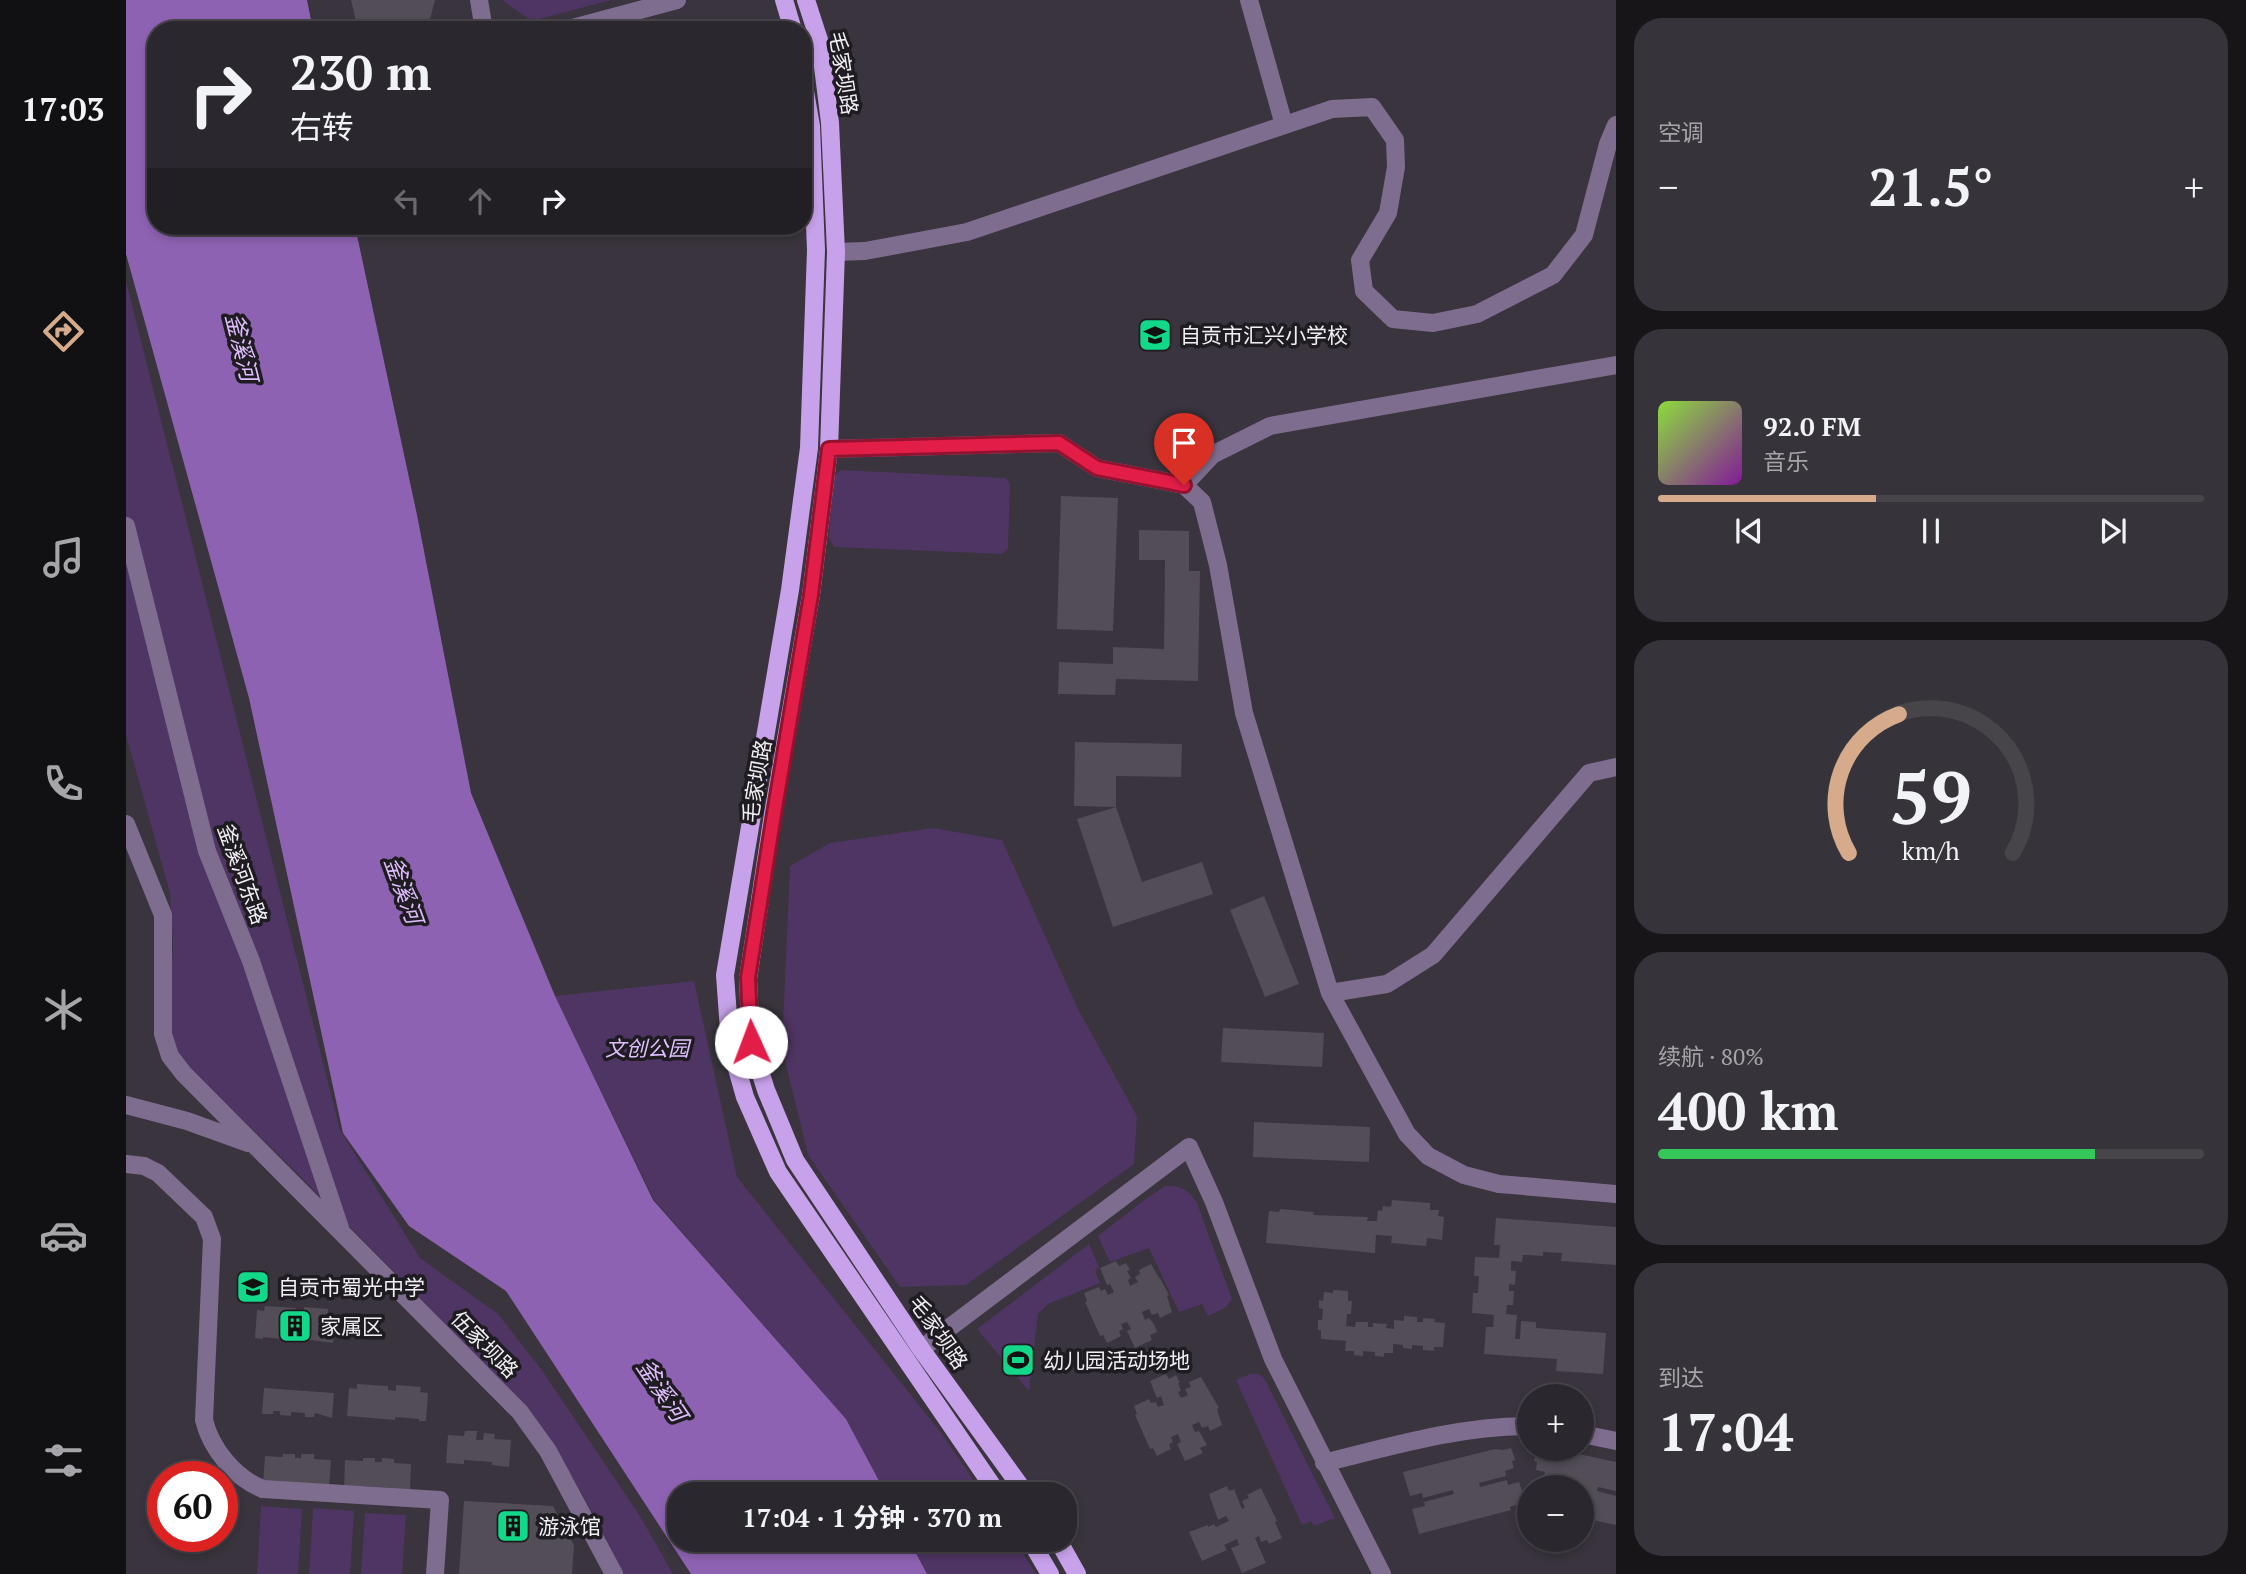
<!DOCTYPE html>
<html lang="zh">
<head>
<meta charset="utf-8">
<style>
	body { margin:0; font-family:"PT Serif","Noto Sans SC",serif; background:#37333a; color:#f1f3f6; height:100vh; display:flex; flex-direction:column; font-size:26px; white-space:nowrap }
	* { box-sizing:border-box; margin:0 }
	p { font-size:23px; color:#a6a5aa }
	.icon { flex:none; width:38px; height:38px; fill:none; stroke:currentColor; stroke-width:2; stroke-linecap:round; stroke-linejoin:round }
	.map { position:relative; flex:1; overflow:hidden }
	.side { display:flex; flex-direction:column; gap:18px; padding:18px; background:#181519; width:630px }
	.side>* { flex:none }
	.guide { position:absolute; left:21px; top:21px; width:665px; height:214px; border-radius:28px; box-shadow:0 4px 10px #0003,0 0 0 2px #47444a; background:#2b272e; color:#f1f3f6; overflow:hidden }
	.buttons { position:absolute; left:1391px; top:1384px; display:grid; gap:14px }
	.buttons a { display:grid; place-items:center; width:77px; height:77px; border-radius:50%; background:#2b272e; box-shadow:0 4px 10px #0003,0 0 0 2px #47444a; font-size:35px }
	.speed { position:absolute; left:21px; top:1461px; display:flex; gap:14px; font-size:35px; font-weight:700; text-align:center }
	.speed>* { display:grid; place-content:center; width:91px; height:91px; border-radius:50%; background:#2b272e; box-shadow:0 4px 10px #0003,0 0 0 2px #47444a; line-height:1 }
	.speed .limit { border:10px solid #d22; background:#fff; color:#111 }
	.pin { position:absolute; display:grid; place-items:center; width:60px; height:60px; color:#fff; margin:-72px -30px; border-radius:50% 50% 50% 0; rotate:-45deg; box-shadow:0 0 7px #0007 }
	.pin .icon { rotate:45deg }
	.me { position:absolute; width:77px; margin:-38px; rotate:358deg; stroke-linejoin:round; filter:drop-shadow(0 0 5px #0008) }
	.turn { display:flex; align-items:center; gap:24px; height:147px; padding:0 28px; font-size:32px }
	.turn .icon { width:91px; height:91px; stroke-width:2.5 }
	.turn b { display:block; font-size:49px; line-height:60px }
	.lanes { display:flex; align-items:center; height:66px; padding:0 28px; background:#0003; justify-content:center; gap:35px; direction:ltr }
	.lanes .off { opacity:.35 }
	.big { font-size:52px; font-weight:700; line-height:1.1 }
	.side .widget { flex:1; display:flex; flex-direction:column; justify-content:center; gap:10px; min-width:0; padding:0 24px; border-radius:28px; background:#37333a }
	.side .dial { align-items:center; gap:0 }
	.dial svg { height:182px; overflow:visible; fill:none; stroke:#47444a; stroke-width:7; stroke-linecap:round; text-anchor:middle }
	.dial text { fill:#f1f3f6; stroke:none }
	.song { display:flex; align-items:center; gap:21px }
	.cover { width:84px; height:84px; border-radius:10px; background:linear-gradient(135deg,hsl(90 70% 55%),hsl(290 70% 35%)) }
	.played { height:7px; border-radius:4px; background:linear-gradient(90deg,#d6ab8b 40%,#47444a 40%) }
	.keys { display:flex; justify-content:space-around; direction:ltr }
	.heat { display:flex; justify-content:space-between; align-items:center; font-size:38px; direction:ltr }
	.charge { height:10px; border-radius:5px; background:linear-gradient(90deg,#34c759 80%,#47444a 0) }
	.trip { position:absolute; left:541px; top:1482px; width:410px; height:70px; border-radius:28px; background:#2b272e; box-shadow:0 4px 10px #0003,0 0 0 2px #47444a; font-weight:700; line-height:70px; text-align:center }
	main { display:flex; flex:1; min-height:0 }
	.tab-bar { display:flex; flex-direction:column; width:126px; justify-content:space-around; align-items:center; background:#111012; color:#a6a5aa }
	.tab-bar .icon { width:49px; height:49px }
	.tab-bar .active { color:#d6ab8b }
	.tab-bar b { font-size:32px; color:#f1f3f6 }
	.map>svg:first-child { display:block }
	.green { fill:#4e3563 }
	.water { fill:#8e62b2 }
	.building { fill:#524d57 }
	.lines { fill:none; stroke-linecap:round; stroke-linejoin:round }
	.minor { stroke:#7f6d90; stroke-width:18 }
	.major { stroke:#c7a1e9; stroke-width:18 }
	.route-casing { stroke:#92132f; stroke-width:18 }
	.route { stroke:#e11d48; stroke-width:12 }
	.labels { text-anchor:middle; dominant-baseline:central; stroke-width:7; stroke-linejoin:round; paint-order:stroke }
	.street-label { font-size:21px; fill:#f1eef4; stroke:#1f1c21 }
	.poi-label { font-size:21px; fill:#f1eef4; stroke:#1f1c21; text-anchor:start }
	.park-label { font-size:21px; font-style:italic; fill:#e0bfff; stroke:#1f1c21 }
	.water-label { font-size:23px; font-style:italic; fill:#debdfd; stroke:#1f1c21 }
</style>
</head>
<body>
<main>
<nav class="tab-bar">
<b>17:03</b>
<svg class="icon active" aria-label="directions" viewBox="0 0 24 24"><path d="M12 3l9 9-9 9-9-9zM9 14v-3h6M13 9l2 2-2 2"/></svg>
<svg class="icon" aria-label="music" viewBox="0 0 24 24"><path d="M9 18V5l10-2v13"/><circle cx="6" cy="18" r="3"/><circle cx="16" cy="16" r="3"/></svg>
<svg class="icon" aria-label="phone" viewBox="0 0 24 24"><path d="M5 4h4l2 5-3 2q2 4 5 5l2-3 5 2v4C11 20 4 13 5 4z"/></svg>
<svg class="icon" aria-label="climate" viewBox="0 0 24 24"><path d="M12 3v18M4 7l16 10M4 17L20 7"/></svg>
<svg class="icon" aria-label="car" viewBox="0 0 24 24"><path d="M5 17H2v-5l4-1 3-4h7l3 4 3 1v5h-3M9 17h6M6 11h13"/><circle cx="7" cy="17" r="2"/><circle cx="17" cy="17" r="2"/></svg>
<svg class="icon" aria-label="filters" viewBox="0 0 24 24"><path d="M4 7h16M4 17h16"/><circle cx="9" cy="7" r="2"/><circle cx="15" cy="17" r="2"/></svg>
</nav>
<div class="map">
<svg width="1490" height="1574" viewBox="0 0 1490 1574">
	<rect width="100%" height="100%" fill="#39343d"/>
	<path class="green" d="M376,0H485L406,21Z
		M0,281L214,1130L294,1258L372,1314L415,1369L514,1516L547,1574H495L468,1516L437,1461L405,1411L166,1168L67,1071L51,1050L43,1024L47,944L44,893L0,735Z
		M715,470L880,478L884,484L882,549L876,554L708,547L703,538L707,476Z
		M807,828L876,840L952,1009L1011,1116L1008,1164L840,1285L774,1287L682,1155L656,1048L664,866L704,843Z
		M568,981L611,1177L816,1434L857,1494H760L720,1419L528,1200L429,996Z
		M1039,1186C1055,1185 1063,1190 1071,1203L1106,1299L1099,1308L1082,1316L1076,1304L1053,1312L1023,1248L984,1262L972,1236L1017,1201Z
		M963,1244L973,1267L969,1271L974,1283L922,1304L912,1314L903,1391L851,1329Z
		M1124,1374H1133L1138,1378L1209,1518L1188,1526L1185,1521L1176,1525L1110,1380Z
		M135,1506L176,1509L172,1574H131Z
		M187,1508L228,1511L224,1574H183Z
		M239,1513L280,1515L276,1574H235Z
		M783,1540H888L910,1574H801Z"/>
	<path class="water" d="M0,0H181L187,30H30V226H229L291,515L345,793L429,996L527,1200L720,1419L760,1494H553V1540H783L801,1574H565L380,1291L283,1226L217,1133L123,698L0,254Z"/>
	<path class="building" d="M225,0H309L304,19L258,30H245L230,21Z
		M935,496L992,498L987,631L931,629Z
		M1013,530L1063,531V571H1074L1072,681L990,679L989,695L932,694L933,662L987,664V647L1038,649L1039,560H1013Z
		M949,742L1056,744L1055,777L990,776V807L1016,882L1076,862L1087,894L987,927L951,819L990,807L948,806Z
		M1138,896L1173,984L1139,997L1104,910Z
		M1097,1028L1198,1033L1196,1067L1095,1062Z
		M1128,1122L1244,1127L1243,1162L1127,1157Z
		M1266,1200L1304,1203V1210H1313L1312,1216L1318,1217L1316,1240L1301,1238L1300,1246L1265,1243L1266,1236L1250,1235L1249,1253L1140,1243L1143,1211L1153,1212L1154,1209L1188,1212L1187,1215L1242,1217L1241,1221H1251L1252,1210L1256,1211L1257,1206L1265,1207Z
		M1370,1218L1490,1227V1265L1435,1261L1436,1253L1417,1252V1256L1397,1255L1396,1262L1385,1261V1271H1390L1389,1285L1383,1284V1291H1388L1387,1305H1381L1380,1314L1391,1315L1389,1339H1394L1395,1321L1410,1322V1328L1480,1333L1477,1374L1430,1371L1431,1359L1358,1354L1360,1327H1367L1368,1315L1346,1313L1347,1293H1352L1353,1276H1348L1349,1257L1373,1258L1374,1245H1368Z
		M990,1261L993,1266L1000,1263L1004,1270L1001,1271L1005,1278L1002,1280L1004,1286L1012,1282L1009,1277L1014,1274L1013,1270L1025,1264L1033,1278H1034L1043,1295L1041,1296L1046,1312L1034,1318L1032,1313L1026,1315L1023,1309L1016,1312L1019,1320L1023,1318L1028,1324L1031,1332L1024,1335L1026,1340L1009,1348L1001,1331L1005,1329L1001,1322L995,1324L997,1329L993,1331L995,1336L981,1343L977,1335L974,1336L959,1302L961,1301L958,1293L973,1287L975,1291L979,1289L982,1295L988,1292L984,1284L981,1285L974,1268Z
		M1207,1290L1222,1291V1301H1226L1225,1314H1221L1220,1326L1229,1327L1230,1322H1242V1327H1247V1323L1261,1324L1260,1328L1268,1329V1320L1278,1321V1316L1291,1317V1322H1297V1318L1309,1319L1308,1322L1319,1323L1317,1347H1308V1351L1297,1350V1346L1286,1345V1349L1277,1348V1345L1267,1344V1353H1258V1357L1249,1356V1352L1237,1351V1356L1228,1355V1351H1219L1220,1341L1195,1339V1330H1192V1320H1196L1197,1309L1193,1308V1300L1197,1301L1198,1292L1207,1293Z
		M139,1306L170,1308L169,1312L178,1313V1307L202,1309V1314L210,1315L207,1343L177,1339L176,1341L137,1337V1339L129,1338L131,1310L138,1311Z
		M1040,1374L1043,1379L1050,1375L1054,1383H1052L1055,1391L1052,1392L1055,1398L1062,1395L1059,1389L1065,1387L1063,1382L1075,1377L1093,1408L1091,1409L1096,1425L1084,1431L1082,1426L1076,1428L1073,1422L1066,1425L1069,1432L1073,1431L1081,1445L1074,1448L1077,1453L1059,1461L1051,1444L1055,1442L1052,1434L1045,1437L1047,1442L1043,1444L1045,1449L1031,1456L1027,1448L1024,1449L1009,1415L1011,1414L1008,1406L1023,1399L1025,1403L1030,1402L1032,1407L1038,1405L1035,1396L1031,1398L1024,1381Z
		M231,1384L262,1386V1390L270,1391V1385L295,1387L294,1392L302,1393L300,1421H293V1419L269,1417V1420L221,1416L223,1388L231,1389Z
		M138,1388L208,1393L206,1418L189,1413L188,1417H179V1413L165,1412V1416L154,1415V1411H147V1414H136Z
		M339,1431H351L350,1440H357L358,1433L369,1434L368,1439L385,1440L383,1467L366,1465V1462L338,1460V1464L320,1463L322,1435L338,1436Z
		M1385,1448L1389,1460L1386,1461L1388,1468L1379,1471L1380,1476L1353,1483L1354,1487L1381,1480L1382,1485L1393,1482L1400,1501L1384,1507L1385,1510L1293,1534L1286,1509L1299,1506L1298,1502L1328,1494L1327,1490L1297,1498L1296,1493L1284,1496L1277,1472L1369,1449L1377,1450Z
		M1411,1449L1420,1451L1429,1449L1490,1462V1491L1472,1487L1471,1491L1490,1496V1525L1456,1518V1488H1404L1405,1482L1416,1484L1417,1480L1428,1482L1429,1479L1418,1476L1419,1472L1410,1470L1411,1462L1408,1461Z
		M157,1454H169V1458H175V1454H188V1459L205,1460L203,1488L137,1485L139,1456L157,1457Z
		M237,1458H249V1462H256V1458L268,1459V1463L285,1464L284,1492L265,1491L266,1488L237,1486V1490L218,1489L219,1460L237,1461Z
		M1101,1486L1103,1491L1108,1489L1116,1509L1119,1507L1116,1501L1123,1498L1121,1495L1135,1488L1151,1521L1149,1522L1156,1538L1143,1544L1141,1540L1135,1542L1133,1536L1129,1538L1140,1563L1116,1573L1105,1548L1113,1545L1111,1539L1098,1545L1101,1550L1076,1561L1063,1532L1082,1525V1527L1088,1524L1090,1527L1103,1521L1100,1516L1092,1520L1083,1494Z
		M338,1501L427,1506L448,1545L446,1574H333Z"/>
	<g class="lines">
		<path class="minor" d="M353,0L358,30
			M1123,0L1158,125
			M439,30L551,0
			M710,252L739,251L841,232L1206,109L1246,107L1269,140L1270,167L1262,213L1234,260L1238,291L1267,319L1307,323L1351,314L1427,275L1458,235L1482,144L1490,125
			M703,449L933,443L971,468L1058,485L1076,502L1092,565L1118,713L1204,993L1281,1134L1302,1156L1338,1175L1373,1184L1490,1194
			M1058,485L1086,455L1144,426L1490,365
			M0,526L81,851L125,961L214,1228
			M0,824L37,915V1034L44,1056L58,1074L394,1412L422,1451L488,1574
			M1204,993L1261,984L1307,955L1463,773L1490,767
			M0,1105L61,1121L122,1143
			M0,1164L18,1166L32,1173L78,1217L86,1239L78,1420C85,1449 109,1478 137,1489L314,1500L309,1574
			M795,1349L1063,1147L1088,1202L1147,1359L1256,1574
			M1456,1434L1490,1441
			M1198,1463C1266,1446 1333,1426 1404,1426"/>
		<path class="major" d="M658,0L667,30
			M680,0L694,43L704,123L710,252L703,449L685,595L647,814L622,979L625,1043L640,1090L669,1160L795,1349L900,1494
			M677,80L685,126L690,250L683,448L664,590L599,975L604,1044L619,1097L652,1172L872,1494
			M904,1540L924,1574
			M932,1540L951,1574"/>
	</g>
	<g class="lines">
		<defs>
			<path id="route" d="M625,1042L622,978L648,814L685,595L703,449L933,443L971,468L1058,485"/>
		</defs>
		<use href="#route" class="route-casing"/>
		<use href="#route" class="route"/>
	</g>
	<defs>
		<symbol id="school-square" viewBox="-11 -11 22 22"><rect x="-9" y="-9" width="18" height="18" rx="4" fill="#12d98a" stroke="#1f1c21"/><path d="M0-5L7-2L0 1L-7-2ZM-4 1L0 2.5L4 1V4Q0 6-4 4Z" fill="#111"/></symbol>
		<symbol id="building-square" viewBox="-11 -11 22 22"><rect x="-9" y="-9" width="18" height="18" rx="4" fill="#12d98a" stroke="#1f1c21"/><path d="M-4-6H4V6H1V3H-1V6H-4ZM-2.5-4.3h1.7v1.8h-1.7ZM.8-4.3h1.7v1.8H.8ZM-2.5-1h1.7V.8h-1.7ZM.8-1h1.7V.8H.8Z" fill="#111"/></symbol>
		<symbol id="stadium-square" viewBox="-11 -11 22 22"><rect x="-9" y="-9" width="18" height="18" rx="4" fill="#12d98a" stroke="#1f1c21"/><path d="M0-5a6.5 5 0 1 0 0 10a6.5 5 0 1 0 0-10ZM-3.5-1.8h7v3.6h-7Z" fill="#111"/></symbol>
	</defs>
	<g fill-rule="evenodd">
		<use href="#school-square" x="1010" y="316" width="38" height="38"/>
		<use href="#school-square" x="108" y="1268" width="38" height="38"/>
		<use href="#building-square" x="150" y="1307" width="38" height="38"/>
		<use href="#stadium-square" x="873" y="1341" width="38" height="38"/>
		<use href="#building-square" x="368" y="1507" width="38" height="38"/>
	</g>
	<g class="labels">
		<g class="street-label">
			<text transform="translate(718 73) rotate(81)">毛家坝路</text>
			<text transform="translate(630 781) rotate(-80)">毛家坝路</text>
			<text transform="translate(117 874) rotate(70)">釜溪河东路</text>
			<text transform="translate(813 1332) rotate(55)">毛家坝路</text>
			<text transform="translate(359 1344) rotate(45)">伍家坝路</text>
		</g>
		<g class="poi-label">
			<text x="1054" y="335">自贡市汇兴小学校</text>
			<text x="152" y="1287">自贡市蜀光中学</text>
			<text x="194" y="1326">家属区</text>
			<text x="917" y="1360">幼儿园活动场地</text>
			<text x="412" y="1526">游泳馆</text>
		</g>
		<g class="park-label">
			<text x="521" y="1048">文创公园</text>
		</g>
		<g class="water-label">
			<text transform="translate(116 347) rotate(76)">釜溪河</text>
			<text transform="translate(278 890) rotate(70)">釜溪河</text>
			<text transform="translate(536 1390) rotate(56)">釜溪河</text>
		</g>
	</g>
</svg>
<div class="buttons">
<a>+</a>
<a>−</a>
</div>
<div class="speed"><div class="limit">60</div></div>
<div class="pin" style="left:1058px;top:485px;background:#d93025"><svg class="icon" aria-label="arrive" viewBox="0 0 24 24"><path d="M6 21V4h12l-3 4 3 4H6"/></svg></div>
<svg class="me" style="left:625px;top:1042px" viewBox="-20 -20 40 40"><circle r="19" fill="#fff"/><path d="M0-13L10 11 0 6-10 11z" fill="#e11d48"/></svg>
<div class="trip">17:04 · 1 分钟 · 370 m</div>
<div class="guide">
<div class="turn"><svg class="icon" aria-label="right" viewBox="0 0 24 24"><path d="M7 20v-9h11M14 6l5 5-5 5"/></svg><div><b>230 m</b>右转</div></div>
<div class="lanes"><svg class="icon off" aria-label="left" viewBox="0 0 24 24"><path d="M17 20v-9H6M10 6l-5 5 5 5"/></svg><svg class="icon off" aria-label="ahead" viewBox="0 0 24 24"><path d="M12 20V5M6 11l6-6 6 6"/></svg><svg class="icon" aria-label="right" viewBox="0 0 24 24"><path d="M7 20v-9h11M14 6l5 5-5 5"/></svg></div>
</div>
</div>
<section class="side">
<div class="widget"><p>空调</p>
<div class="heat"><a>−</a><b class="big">21.5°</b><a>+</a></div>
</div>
<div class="widget">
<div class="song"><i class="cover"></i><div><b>92.0 FM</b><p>音乐</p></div></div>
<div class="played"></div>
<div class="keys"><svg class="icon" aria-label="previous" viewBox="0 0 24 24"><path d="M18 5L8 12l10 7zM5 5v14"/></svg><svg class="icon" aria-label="pause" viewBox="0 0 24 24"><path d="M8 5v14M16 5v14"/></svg><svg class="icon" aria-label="next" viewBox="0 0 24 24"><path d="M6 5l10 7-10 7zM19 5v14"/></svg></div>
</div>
<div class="widget dial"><svg viewBox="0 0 100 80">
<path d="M14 69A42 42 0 1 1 86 69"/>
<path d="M14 69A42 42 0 0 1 36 8" stroke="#d6ab8b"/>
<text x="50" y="56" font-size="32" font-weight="700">59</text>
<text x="50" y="72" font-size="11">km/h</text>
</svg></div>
<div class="widget"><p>续航 · 80%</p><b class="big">400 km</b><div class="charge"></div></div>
<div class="widget"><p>到达</p><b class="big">17:04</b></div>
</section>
</main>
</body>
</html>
